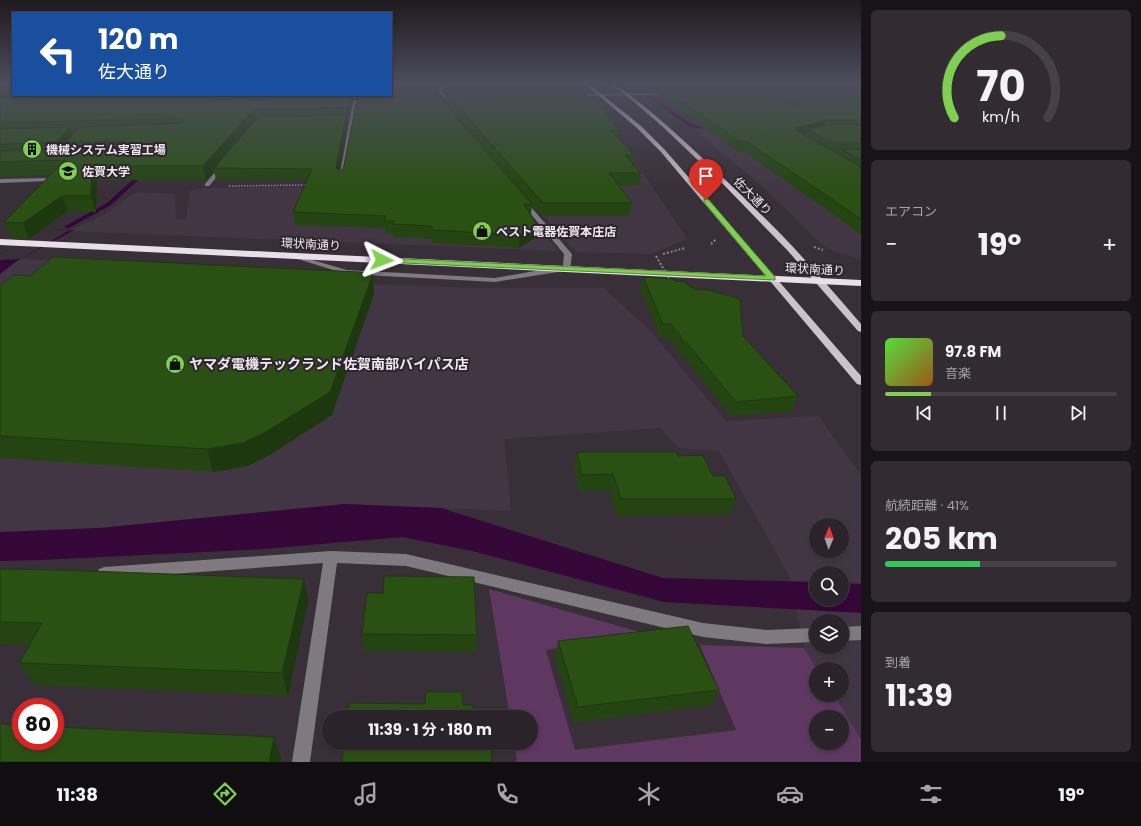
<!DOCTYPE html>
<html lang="ja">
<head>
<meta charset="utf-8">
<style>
	body { margin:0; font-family:Poppins,"Noto Sans JP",sans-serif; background:#322b32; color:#f1f3f6; height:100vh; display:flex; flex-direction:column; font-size:15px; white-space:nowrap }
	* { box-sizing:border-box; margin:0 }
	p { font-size:13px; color:#a5a4a8 }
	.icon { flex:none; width:22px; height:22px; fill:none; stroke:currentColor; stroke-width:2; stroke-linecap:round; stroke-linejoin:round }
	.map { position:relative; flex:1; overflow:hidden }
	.panel { display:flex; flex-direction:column; gap:10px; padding:10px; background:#171317; width:280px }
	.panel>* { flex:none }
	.banner { position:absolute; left:12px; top:12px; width:380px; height:84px; border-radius:0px; box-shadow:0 2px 6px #0003,0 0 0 1px #464047; background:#1a4fa0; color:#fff; overflow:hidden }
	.needle { width:26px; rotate:2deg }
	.tools { position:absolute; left:809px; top:518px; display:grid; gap:8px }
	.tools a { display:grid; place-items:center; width:40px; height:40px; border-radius:50%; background:#2a232a; box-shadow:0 2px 6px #0003,0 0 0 1px #464047; font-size:20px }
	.speed { position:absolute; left:12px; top:698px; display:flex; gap:8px; font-size:20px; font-weight:700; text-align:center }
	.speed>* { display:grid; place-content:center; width:52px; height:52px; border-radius:50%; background:#2a232a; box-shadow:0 2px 6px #0003,0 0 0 1px #464047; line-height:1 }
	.speed .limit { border:6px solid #d22; background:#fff; color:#111 }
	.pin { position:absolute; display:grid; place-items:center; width:34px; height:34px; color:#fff; margin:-41px -17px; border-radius:50% 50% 50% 0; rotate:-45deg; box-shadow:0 0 4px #0007 }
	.pin .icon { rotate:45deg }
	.me { position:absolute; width:44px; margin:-22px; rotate:93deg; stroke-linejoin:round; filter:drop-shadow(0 0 3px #0008) }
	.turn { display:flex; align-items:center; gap:14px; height:84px; padding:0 20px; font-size:18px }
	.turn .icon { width:52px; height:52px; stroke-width:2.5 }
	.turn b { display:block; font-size:28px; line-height:34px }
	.big { font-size:30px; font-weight:700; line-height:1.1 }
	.panel .widget { flex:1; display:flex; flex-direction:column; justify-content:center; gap:6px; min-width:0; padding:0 14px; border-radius:6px; background:#322b32 }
	.panel .dial { align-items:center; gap:0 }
	.dial svg { height:104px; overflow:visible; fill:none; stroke:#464047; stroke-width:7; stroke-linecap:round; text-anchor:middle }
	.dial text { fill:#f1f3f6; stroke:none }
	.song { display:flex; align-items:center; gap:12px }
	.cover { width:48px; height:48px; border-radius:6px; background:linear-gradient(135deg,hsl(110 70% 55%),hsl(30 70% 35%)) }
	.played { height:4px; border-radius:2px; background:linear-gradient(90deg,#7fd052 20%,#464047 20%) }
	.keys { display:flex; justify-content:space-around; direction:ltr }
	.heat { display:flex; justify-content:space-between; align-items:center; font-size:22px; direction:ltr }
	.charge { height:6px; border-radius:3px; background:linear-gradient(90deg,#34c759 41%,#464047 0) }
	.trip { position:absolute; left:322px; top:710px; width:216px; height:40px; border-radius:20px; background:#2a232a; box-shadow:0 2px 6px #0003,0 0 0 1px #464047; font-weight:700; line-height:40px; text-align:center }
	.menu { display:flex; height:64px; justify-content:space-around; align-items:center; background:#110e11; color:#a5a4a8 }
	.menu .icon { width:28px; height:28px }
	.menu .selected { color:#7fd052 }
	.menu b { font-size:18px; color:#f1f3f6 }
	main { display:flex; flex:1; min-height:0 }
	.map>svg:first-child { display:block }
	.built { fill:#433644; fill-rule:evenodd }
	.green { fill:#5e3861; fill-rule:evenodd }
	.water { fill:#350739 }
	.pier { fill:#382f38 }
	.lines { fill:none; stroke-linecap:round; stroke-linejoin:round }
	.stream { fill:#350739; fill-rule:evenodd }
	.path-far1 { stroke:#8e878e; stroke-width:1.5; stroke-dasharray:1.5 1.5; stroke-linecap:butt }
	.path { stroke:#8e878e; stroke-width:2; stroke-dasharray:2 2; stroke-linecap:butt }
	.minor { fill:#7f7a7f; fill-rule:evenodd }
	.major { fill:#cbc2cc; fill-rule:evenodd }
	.highway { fill:#eadeea; fill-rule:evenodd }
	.path-bridge { stroke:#8e878e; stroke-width:2; stroke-dasharray:2 2; stroke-linecap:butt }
	.wall { fill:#244511; fill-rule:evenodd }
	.shaded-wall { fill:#1d380e }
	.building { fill:#2a5014; stroke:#1d380e }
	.route { fill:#7fd052; stroke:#538735 }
	.labels { text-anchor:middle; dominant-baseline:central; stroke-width:4; stroke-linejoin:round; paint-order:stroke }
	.far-poi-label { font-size:12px; font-weight:bold; fill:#efe9ef; stroke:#2e252e; text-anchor:start }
	.far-street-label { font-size:12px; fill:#efe9ef; stroke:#2e252e }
	.poi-label { font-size:14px; font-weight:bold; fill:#efe9ef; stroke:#2e252e; text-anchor:start }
</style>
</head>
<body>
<main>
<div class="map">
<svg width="861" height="762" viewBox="0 0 861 762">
	<rect width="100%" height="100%" fill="#382f38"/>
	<path class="built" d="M727,125L861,211V260L833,251L824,246L754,179L694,130Z
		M639,167L687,239L651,254L576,252L541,214L591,169Z
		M308,187L518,202L558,251L68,231L104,215L133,194L139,192L175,194L176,219L186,220L190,191L202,188Z
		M21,259L267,272L342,283L482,288H604L651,332L726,421L818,416L861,475V739L834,695H842V669H817L804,648L790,577L719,451L678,448L660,428L504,439L511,511L345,504L99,528L0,532V274L17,261ZM816,525H842V551H816ZM816,573H842V599H816ZM816,621H842V647H816Z"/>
	<path class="green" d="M489,589L647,634L546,650L575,750L736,730L700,645L804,648L817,669H816V695H834L861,739V762H517L514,743H531V717H510ZM816,717H842V743H816Z"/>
	<path class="water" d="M48,229L74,230L17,261L0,274V254Z
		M345,504L441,508L663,578L816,582V599H842V583L861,584V613L664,602L472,551L402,537L264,549L41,560L0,561V532L99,528Z"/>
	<path class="pier" d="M48,229L74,230L68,231L21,259L0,260V254L41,231Z"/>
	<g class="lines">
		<path class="stream" d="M630,84H634L693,125L702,127L700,128L690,127Z
			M141,172L146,173L111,205L69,228H65V226L107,203Z"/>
		<path class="path-far1" d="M229,186L308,185"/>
		<path class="path" d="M711,244L716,239
			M814,247L823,250
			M663,254L685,248"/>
		<path class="minor" d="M444,84H449L441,91L447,97L445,98L437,91L439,87Z
			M671,93L672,95L573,96L571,95L573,94Z
			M371,99L369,101L357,102L344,179L339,180L353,101Z
			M221,165L226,166L209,186H205V184Z
			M50,178L51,179L48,181L0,183V179Z
			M522,198L524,199L572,254L570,270L495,282L346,274L288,256L292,254L347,270L495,278L563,266L564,254L520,201V199Z
			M331,551L406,554L703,623L766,630L816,628V642L766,644L703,637L406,566L337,563L310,762H292L323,563L104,579L99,577L97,573L99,569L104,567Z
			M861,626V640L842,641V627Z"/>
		<path class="major" d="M585,84H589L641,126L665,150L861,376V385L857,384L661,152L637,128Z
			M609,84C630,83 773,225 794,248C817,273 839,298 861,324V332L858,331L788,251L724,185L663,127L627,96Z"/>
		<path class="highway" d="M0,239L861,280V286L0,245Z"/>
		<path class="path-bridge" d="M656,256L670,280"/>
	</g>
	<path class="wall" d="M0,84H13V95H222L221,99L272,98L273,95H391V84H442L439,86V93L462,124L500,167L468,130L445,100V93L443,91V84H556V87L566,89L609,113L608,117L616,124V126L620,130L619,139L634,155L633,163L641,173L639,185L619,186L632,203L629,216H542L532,205L531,215L535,238L519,248L432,243V239L393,237V234H385V228L295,225L293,212L307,180H216L214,171L206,180H97L96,212L68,211L29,239L11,238L4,222L50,175L0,177ZM353,98H357L343,170L338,169L347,125V120H348Z
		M641,84H861V233H859L745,152H738L659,96L660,92H653ZM835,152H841L840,155Z
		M643,277L675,281L743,336L798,396L792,411L731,416L682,355H679L676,348L668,338L660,337L640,289Z
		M0,286L374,294L332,415L268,456L248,466L213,472L0,458Z
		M577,452L678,456L713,476L736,499L730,515L617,516L609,491H579L574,468Z
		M0,569L304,579L308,601L288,696L34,685L19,663L29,645L0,644Z
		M362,634L477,635L476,652L364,651Z
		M558,641L719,690L711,705L574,723L555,657Z"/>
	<path class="shaded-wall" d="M13,85V95H14L15,98L0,105V93Z
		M215,95H222L215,111L213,99Z
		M350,95H353V98L348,120L347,108Z
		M254,109L256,121L214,168V171L206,180L203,166Z
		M346,115L347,125L337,179L336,167Z
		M826,120L823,130H808L807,134L793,137L796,128Z
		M70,127L75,140L66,142L68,147L60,156L56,142Z
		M92,166L97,180L96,212L91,196Z
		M62,196L68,211L29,239L23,223Z
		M537,225L535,238L519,248L520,235Z
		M373,274L374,294L332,415L268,456L248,466L213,472L207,449Z
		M304,579L308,601L288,696L282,673Z
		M274,737L281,759L280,762H269Z"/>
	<path class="building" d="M0,84H13V85L0,93Z
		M391,84H436L391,86Z
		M703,84H736L704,85Z
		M861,86V120H826L796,128V130L861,167V219L747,142H741L660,88H755L796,107L799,104L798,102L767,88Z
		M532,87H562L566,89H579L609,113H603L616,124H614L620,130H610L634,155H625L641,173H609L632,203H543L469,119L445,90Z
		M437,92L462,124L532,204H524L537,225L520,235L432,230V226L393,224L394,221H384L386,216L293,212L312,169L214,168L259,116L346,115L336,167L337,169L343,170L358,95H391V93Z
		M94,95H215L213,99L272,98L273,95H350L347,108L254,109L203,166H92L91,196H62L23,223L4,222L65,160L0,162V151L122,146L126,144L125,141L66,142L81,127L182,123L184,120L180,118L0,123V98Z
		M826,125H861V143H832L808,130Z
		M70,127L56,142L0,144V129Z
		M861,149V160L842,150Z
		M53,257L359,272L373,274L330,392L264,433L243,443L207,449L0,436V286L14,275L30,276Z
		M643,277L673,279L675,281L684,282L694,289L709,290L740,299L743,336L798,396L736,402L686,342H683L680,335L671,324H663Z
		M577,452H677L678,456L703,455L713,476H725L736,499H621L613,474L582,475Z
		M0,569L62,570L304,579L282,673L19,663L42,623L0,622Z
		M384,576L474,577L477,635L362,634L367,593H383Z
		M688,626L719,690L578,707L558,641Z
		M426,692H462L463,705H473V717H347L349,703L425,704Z
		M0,724L21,725V741H55V727L274,737L269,762H0Z
		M344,743H491L492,762H342Z"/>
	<linearGradient id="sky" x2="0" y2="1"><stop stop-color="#1f1a1f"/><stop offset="0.44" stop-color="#4d4d5e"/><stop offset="1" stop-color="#4d4d5e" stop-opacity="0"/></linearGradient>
	<rect width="861" height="190" fill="url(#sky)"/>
	<path class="route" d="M704,199H708L775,277V280L382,262L378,260L382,258L766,276L704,202Z"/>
	<defs>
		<symbol id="building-disc" viewBox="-11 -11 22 22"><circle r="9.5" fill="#7fd052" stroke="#2e252e"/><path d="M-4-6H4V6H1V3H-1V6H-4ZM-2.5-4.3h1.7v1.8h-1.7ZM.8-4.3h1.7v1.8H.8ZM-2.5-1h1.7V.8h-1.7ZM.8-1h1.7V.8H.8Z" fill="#111"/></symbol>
		<symbol id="university-disc" viewBox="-11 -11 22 22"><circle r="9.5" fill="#7fd052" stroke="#2e252e"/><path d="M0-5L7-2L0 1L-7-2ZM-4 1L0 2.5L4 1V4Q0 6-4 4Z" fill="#111"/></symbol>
		<symbol id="shop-disc" viewBox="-11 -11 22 22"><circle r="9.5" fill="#7fd052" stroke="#2e252e"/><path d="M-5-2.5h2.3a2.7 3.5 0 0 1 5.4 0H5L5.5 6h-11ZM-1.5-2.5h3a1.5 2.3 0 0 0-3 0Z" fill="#111"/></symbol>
	</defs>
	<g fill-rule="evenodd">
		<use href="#building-disc" x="21" y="138" width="22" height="22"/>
		<use href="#university-disc" x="57" y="160" width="22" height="22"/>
		<use href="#shop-disc" x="471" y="220" width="22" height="22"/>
		<use href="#shop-disc" x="164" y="353" width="22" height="22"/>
	</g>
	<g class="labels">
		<g class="far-poi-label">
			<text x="46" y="149">機械システム実習工場</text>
			<text x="82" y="171">佐賀大学</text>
			<text x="496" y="231">ベスト電器佐賀本庄店</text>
		</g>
		<g class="far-street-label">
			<text transform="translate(753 196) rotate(45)">佐大通り</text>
			<text transform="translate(311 244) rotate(3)">環状南通り</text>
			<text transform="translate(815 269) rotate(3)">環状南通り</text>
		</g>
		<g class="poi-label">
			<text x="189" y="364">ヤマダ電機テックランド佐賀南部バイパス店</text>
		</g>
	</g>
</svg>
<div class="tools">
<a><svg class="needle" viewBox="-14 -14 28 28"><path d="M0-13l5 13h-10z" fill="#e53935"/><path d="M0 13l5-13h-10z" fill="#a5a4a8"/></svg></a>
<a><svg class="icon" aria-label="search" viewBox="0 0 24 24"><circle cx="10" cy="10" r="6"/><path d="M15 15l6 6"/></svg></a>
<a><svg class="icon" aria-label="layers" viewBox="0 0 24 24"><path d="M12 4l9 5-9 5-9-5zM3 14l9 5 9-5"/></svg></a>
<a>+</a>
<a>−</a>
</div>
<div class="speed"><div class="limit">80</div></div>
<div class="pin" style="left:706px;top:200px;background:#d93025"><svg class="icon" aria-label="arrive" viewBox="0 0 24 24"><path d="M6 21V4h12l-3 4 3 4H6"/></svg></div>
<svg class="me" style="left:382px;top:260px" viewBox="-20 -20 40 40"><path d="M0-17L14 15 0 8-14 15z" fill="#7fd052" stroke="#fff" stroke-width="4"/></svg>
<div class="trip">11:39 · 1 分 · 180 m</div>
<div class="banner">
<div class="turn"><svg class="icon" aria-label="left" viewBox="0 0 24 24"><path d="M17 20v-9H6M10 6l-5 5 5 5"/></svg><div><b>120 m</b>佐大通り</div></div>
</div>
</div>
<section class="panel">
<div class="widget dial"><svg viewBox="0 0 100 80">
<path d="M14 69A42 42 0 1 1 86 69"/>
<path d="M14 69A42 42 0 0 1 50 6" stroke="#7fd052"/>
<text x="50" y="56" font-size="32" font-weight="700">70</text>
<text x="50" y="72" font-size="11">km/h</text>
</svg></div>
<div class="widget"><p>エアコン</p>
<div class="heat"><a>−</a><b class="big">19°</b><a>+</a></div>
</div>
<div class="widget">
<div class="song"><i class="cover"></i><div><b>97.8 FM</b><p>音楽</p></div></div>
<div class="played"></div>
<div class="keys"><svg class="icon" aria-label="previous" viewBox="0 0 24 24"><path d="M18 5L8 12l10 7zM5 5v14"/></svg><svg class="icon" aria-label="pause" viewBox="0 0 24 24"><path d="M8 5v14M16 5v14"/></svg><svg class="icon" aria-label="next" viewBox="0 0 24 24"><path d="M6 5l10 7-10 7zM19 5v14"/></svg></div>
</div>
<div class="widget"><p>航続距離 · 41%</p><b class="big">205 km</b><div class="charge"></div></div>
<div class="widget"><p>到着</p><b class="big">11:39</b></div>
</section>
</main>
<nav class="menu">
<b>11:38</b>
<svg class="icon selected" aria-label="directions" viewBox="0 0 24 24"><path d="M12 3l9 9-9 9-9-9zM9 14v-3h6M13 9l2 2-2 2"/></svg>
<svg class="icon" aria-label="music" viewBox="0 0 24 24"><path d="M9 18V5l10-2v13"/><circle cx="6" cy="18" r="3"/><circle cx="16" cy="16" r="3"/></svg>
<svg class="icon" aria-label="phone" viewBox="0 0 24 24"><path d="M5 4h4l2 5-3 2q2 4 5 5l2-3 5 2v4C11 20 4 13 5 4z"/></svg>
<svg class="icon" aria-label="climate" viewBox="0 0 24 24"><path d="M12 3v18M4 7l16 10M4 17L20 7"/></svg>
<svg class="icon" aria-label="car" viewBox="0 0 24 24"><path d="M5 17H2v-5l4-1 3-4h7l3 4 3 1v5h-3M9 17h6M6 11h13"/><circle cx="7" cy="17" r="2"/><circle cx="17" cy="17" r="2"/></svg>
<svg class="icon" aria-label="filters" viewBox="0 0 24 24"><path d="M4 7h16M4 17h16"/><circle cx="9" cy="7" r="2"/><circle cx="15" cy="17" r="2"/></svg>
<b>19°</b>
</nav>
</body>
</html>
